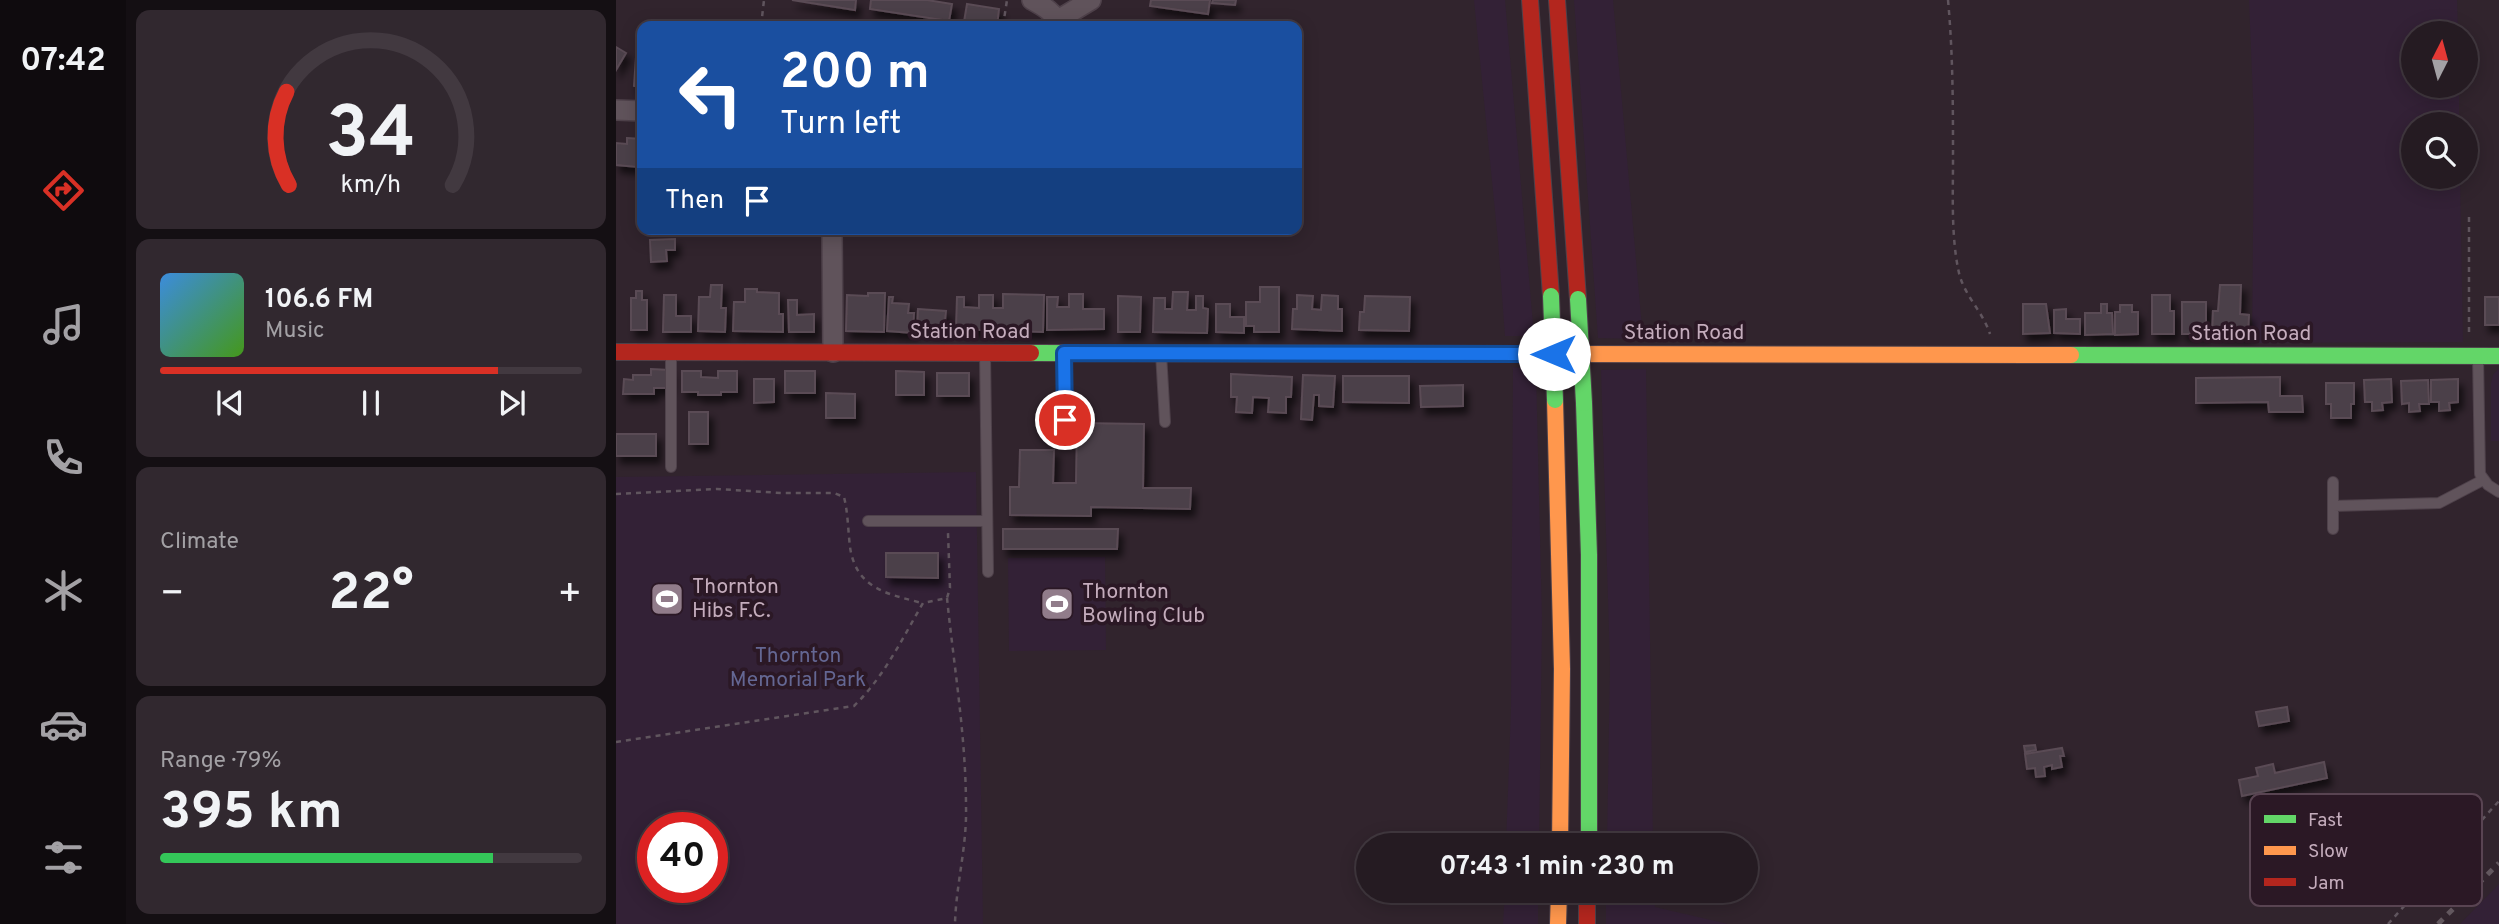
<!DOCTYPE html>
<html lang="en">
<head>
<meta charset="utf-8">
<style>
	body { margin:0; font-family:Overpass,sans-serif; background:#31282f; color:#f1f3f6; height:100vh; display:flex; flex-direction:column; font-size:26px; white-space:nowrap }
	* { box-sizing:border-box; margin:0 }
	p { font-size:23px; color:#a3a1a5 }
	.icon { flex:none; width:38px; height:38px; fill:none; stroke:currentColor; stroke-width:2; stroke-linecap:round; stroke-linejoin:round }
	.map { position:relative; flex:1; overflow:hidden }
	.drawer { display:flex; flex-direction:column; gap:10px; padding:10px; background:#140f13; width:490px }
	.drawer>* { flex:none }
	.top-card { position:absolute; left:21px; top:21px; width:665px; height:214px; border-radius:14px; box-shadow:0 4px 18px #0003,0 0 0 2px #423940; background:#1a4fa0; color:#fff; overflow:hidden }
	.needle { width:46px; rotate:6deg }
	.tools { position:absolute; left:1785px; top:21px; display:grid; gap:14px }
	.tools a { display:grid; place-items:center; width:77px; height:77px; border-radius:50%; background:#251b22; box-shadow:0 4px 18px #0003,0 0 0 2px #423940; font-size:35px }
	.speed { position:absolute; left:21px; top:812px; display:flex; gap:14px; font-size:35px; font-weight:700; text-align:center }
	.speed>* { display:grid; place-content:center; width:91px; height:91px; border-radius:50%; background:#251b22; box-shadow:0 4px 18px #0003,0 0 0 2px #423940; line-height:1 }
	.speed .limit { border:10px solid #d22; background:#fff; color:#111 }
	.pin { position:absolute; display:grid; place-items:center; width:60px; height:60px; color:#fff; margin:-30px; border:4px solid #fff; border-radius:50%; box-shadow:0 2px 7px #0007 }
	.me { position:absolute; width:77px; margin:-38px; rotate:270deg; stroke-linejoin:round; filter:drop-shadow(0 0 5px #0008) }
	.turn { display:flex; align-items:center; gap:24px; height:147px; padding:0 28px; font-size:32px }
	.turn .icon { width:91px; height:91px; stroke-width:2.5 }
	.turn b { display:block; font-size:49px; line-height:60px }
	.then { display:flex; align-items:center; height:66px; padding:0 28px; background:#0003; gap:14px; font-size:26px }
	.big { font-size:52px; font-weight:700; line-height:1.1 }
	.drawer .tile { flex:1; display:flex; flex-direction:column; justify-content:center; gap:10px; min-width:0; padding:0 24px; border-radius:14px; background:#31282f }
	.drawer .dial { align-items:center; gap:0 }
	.dial svg { height:182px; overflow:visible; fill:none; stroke:#423940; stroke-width:7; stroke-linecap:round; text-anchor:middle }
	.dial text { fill:#f1f3f6; stroke:none }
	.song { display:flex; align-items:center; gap:21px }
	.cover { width:84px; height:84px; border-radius:10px; background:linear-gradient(135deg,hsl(210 70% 55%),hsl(100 70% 35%)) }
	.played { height:7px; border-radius:4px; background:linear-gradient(90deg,#d93025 80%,#423940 80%) }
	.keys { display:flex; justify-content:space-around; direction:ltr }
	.heat { display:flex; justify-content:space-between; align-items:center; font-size:38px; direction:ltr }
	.charge { height:10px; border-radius:5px; background:linear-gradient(90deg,#34c759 79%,#423940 0) }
	.trip { position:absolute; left:740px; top:833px; width:402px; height:70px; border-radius:35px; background:#251b22; box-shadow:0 4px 18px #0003,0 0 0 2px #423940; font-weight:700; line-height:70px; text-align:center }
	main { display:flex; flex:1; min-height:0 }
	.dock { display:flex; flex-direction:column; width:126px; justify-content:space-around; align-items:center; background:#0f0b0e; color:#a3a1a5 }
	.dock .icon { width:49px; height:49px }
	.dock .active { color:#d93025 }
	.dock b { font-size:32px; color:#f1f3f6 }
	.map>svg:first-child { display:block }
	.green { fill:#332136; fill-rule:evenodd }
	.building { fill:#4c3f48; stroke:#5a4b55; stroke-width:2; filter:url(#shadow) }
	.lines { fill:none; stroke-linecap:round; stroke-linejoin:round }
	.lane-casing { stroke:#4e414a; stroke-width:12 }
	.street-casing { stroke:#4e414a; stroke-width:22 }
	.fast-casing { stroke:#4e414a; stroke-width:18 }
	.slow-casing { stroke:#4e414a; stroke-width:18 }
	.jam-casing { stroke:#4e414a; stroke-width:18 }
	.path { stroke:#60555e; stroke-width:2.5; stroke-dasharray:5 5; stroke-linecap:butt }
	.lane { stroke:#60535b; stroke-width:10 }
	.street { stroke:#60535b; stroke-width:19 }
	.fast { stroke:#63d668; stroke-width:16 }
	.slow { stroke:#ff974d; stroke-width:16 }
	.jam { stroke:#b3261e; stroke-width:16 }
	.rail { stroke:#62575e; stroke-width:5; stroke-dasharray:7 7; stroke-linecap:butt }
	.fast-bridge-casing { stroke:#4d4049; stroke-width:18; stroke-linecap:butt }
	.fast-bridge { stroke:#63d668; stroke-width:16 }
	.route-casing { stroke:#114b97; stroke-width:18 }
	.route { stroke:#1a73e8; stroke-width:12 }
	.labels { text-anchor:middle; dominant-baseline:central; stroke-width:7; stroke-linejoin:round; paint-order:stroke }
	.street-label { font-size:21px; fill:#c4acbc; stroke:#2b1825 }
	.poi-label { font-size:21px; fill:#c4acbc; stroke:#2b1825; text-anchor:start }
	.park-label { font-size:21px; fill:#646793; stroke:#2b1825 }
	.key { fill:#2b1825; stroke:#594452; stroke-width:2 }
	.key-label { font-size:19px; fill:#c4acbc }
</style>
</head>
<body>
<main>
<nav class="dock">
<b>07:42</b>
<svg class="icon active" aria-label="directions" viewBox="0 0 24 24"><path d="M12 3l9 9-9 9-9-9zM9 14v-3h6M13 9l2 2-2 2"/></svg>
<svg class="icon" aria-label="music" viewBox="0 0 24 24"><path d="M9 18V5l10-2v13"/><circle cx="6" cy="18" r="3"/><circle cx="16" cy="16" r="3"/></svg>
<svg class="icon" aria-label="phone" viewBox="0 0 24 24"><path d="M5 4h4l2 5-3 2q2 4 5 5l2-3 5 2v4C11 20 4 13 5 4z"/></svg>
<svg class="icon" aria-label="climate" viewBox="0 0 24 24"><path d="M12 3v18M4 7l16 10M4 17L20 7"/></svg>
<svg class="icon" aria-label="car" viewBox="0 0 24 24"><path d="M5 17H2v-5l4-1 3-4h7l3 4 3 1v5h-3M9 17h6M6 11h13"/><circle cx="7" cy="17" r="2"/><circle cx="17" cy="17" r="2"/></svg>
<svg class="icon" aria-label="filters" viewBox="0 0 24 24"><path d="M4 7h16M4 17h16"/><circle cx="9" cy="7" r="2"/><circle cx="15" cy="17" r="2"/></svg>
</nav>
<section class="drawer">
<div class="tile dial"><svg viewBox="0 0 100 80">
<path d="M14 69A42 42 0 1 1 86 69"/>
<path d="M14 69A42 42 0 0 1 13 28" stroke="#d93025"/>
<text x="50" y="56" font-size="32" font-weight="700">34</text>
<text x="50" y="72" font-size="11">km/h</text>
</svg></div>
<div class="tile">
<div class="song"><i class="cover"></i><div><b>106.6 FM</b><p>Music</p></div></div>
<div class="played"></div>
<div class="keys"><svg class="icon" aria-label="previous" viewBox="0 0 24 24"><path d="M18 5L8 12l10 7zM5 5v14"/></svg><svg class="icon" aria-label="pause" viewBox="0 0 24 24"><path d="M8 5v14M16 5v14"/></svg><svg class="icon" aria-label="next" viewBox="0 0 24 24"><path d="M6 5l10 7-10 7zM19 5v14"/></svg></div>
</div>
<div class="tile"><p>Climate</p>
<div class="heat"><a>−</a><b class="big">22°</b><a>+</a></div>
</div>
<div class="tile"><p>Range · 79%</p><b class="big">395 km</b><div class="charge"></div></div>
</section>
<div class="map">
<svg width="1883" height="924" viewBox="0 0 1883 924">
	<defs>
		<filter id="shadow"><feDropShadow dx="4.5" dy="7" stdDeviation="3.5" flood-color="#0009"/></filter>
	</defs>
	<rect width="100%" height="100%" fill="#31242d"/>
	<path class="green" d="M858,0H889L918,336H889L882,241Z
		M958,0H997L1027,339L982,338Z
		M1633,0H1841L1842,33H1797V86H1843V124H1797V177H1844L1847,342L1636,343L1638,123Z
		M897,367L920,370L926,620L923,845H890L895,710Z
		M1883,368V441H1875V383L1877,375Z
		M1030,369L1037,845H991L994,664L985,370Z
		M360,472L367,924H0V477ZM37,828H96V887H37Z
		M489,557L490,650L393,651L392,558Z
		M1883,884V924H1844Z
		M889,891H922V924H887Z
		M990,891H1038L1039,907L1112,924H990Z"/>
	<path class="building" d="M176,0H240L239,10Z
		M255,0H311L336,4L333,21L254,9Z
		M535,0H594L592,14L534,6Z
		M597,0H620L619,5L596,3Z
		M351,4L383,9L381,26H354L355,23L348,22Z
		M0,47L10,53L0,70Z
		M20,58L26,59V87L18,86Z
		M11,138L25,139L22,167L0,165V143L11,144Z
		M59,239V250H50L51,261L35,262L34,240Z
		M95,285H106L105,308H110L109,332L82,331L83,297H94Z
		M1604,285H1625L1624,314L1633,315L1632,335L1596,333L1597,311H1602Z
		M644,287H663V332H638V326H630V302H644Z
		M129,289H141V292L163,293V314H167V332L117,331L118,302H129Z
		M20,291H26V300H31V330H15V298H20Z
		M557,292H572L571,310H580V296H587V308L592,309L591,333L537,332L538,298H549V309H556Z
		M252,293H269L268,332L230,331L231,295L252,296Z
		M387,294L428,295L427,332L340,329L341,297H348V307L363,308V295H377V308H387Z
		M453,294H467V309H488V329L431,330V297H442L441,307H453Z
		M48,295H60V316H75V332H47Z
		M681,295L697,296L696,309L705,310L706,295L722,296V309H726V331L676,329L677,309H681Z
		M1536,295H1554V311H1558V334H1536Z
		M502,296L525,297L524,332H502Z
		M749,296L794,297L793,331L743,330L744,312H748Z
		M273,297H277L276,303L293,304L292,313H298L297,333L271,331Z
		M1869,297H1883V325H1869Z
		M172,300H181V315L198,314V332H173Z
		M1566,302H1590V334H1566Z
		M600,304H614V317H628V333L600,332Z
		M1407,304H1430L1434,333L1407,334Z
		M1485,304H1491V313H1496L1497,334L1469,335V313H1485Z
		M1504,305H1516V312H1522V334L1499,335V312H1504Z
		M302,309L330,311L328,331L301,329Z
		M1450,309V319H1464V334L1438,333V310Z
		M35,369L53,370L52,388H38V394H7L8,379L17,380V375H35Z
		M66,371H85V377L102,378V371H121V392H105V395H82V392H66Z
		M169,371H199V393H169Z
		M280,371L308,372V395H280Z
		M321,373H353V396H321Z
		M615,374L676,377L675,397H670V413L652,412L653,398L637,397L636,413L620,412L621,397H615Z
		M687,375L719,376L717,407L703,406V395H698L696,420L685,419Z
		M727,376H793V403L727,402Z
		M1664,377V396H1686L1687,412H1653L1652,402L1580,403V378Z
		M138,379H158V402L138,403Z
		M1775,379L1776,402L1766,403L1767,410L1756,411V402H1749L1748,380Z
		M1842,379V402L1833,403L1834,410L1823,411V402H1815V380Z
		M1812,380L1813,404H1803L1804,411L1793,412V403L1786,404L1785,381Z
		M1710,383H1738V404H1735V418H1715V404H1710Z
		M847,385V406L805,407L804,386Z
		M210,393L239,394V418H210Z
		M73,412H92V444H73Z
		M461,423L528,424L527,488H575L574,509L475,507V516L394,515V487H403L404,450H438L437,483H460Z
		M0,434H40V456H0Z
		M387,529H502L501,549H387Z
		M270,553H322V578L270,577Z
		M1671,707L1673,721L1643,726L1640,712Z
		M1419,745L1420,750L1409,752L1408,746Z
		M1446,748L1448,756H1444L1446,767L1436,769V765L1428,767L1429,776L1420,777L1419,768L1411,769L1409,754Z
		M1708,762L1711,778L1626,796L1623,780L1642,776L1640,768L1657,764L1659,773Z"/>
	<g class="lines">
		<defs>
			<path id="lane" d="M55,352V467
				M369,353L372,572
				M448,353L449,442
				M545,353L549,422
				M1862,356L1864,474L1872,485L1883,492
				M1717,506L1823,503L1867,480
				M252,521H371
				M1717,529V482"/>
			<path id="street" d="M416,0C427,6 440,13 443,26
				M442,20L475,0
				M0,110L26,111
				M216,229L217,352"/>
			<path id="fast" d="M415,353L955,354
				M1455,355L1883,356
				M968,403L973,555V845"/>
			<path id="slow" d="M955,354L1455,355
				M939,400L946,669L944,845
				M942,924L943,891"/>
			<path id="jam" d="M914,0L935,296
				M941,0L962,299
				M0,352L415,353
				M971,891V924"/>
		</defs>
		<use href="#lane" class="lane-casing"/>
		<use href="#street" class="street-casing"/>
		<use href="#fast" class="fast-casing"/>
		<use href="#slow" class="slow-casing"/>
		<use href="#jam" class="jam-casing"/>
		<path class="path" d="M1332,0C1337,54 1337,107 1337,160C1337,196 1335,237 1343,273C1348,295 1367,312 1374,334
			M145,26L148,0
			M387,26L391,0
			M1853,217V335
			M0,494L101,489L165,493H218L228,497C232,513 232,530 234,547C240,589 272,594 306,603
			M331,598C338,667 350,737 350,807C351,847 340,884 339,924
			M0,742L238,706C268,677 286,639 307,603L331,598L334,588L332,533
			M1772,924L1883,801"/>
		<use href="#lane" class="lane"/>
		<use href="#street" class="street"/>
		<use href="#fast" class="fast"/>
		<use href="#slow" class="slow"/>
		<use href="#jam" class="jam"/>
		<path class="rail" d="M1822,924L1883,863"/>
		<defs>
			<path id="fast-bridge" d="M935,296L939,400
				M962,299L968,403"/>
		</defs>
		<use href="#fast-bridge" class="fast-bridge-casing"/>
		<use href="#fast-bridge" class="fast-bridge"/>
	</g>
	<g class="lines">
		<defs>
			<path id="route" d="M449,420L448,353L938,354"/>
		</defs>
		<use href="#route" class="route-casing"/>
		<use href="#route" class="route"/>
	</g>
	<defs>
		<symbol id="stadium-square" viewBox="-11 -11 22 22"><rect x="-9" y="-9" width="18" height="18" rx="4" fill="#917c8a" stroke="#2b1825"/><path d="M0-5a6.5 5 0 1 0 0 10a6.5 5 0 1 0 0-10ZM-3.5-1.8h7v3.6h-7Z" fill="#fff"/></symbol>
	</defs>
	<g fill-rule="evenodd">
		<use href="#stadium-square" x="32" y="580" width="38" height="38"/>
		<use href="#stadium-square" x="422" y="585" width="38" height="38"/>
	</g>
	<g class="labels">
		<g class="street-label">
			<text x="354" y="332">Station Road</text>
			<text x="1068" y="333">Station Road</text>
			<text x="1635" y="334">Station Road</text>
		</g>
		<g class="poi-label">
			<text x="76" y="587">Thornton<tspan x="76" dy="24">Hibs F.C.</tspan></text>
			<text x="466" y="592">Thornton<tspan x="466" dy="24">Bowling Club</tspan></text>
		</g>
		<g class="park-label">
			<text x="182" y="656">Thornton<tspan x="182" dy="24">Memorial Park</tspan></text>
		</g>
	</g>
	<rect x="1634" y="794" width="232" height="112" rx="10" class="key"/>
	<rect x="1648" y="815" width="32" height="8" fill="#63d668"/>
	<rect x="1648" y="846" width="32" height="9" fill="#ff974d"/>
	<rect x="1648" y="878" width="32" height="8" fill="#b3261e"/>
	<g class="key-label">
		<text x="1692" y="826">Fast</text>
		<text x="1692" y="857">Slow</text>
		<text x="1692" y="889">Jam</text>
	</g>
</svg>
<div class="tools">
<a><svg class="needle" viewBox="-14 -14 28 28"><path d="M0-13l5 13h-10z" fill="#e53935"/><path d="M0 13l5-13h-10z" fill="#a3a1a5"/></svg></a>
<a><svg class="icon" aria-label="search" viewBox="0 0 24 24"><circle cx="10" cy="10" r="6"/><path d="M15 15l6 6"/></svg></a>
</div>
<div class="speed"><div class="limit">40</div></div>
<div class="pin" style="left:449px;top:420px;background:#d93025"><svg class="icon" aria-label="arrive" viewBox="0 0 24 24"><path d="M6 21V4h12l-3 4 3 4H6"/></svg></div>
<svg class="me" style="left:938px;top:354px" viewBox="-20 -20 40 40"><circle r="19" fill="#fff"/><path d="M0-13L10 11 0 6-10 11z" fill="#1a73e8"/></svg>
<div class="trip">07:43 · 1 min · 230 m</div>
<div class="top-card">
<div class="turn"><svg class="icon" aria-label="left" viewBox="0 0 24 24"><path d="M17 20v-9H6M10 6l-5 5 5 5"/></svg><div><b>200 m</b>Turn left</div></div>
<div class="then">Then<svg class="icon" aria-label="arrive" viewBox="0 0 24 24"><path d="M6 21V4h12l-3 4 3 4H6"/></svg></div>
</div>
</div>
</main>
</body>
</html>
